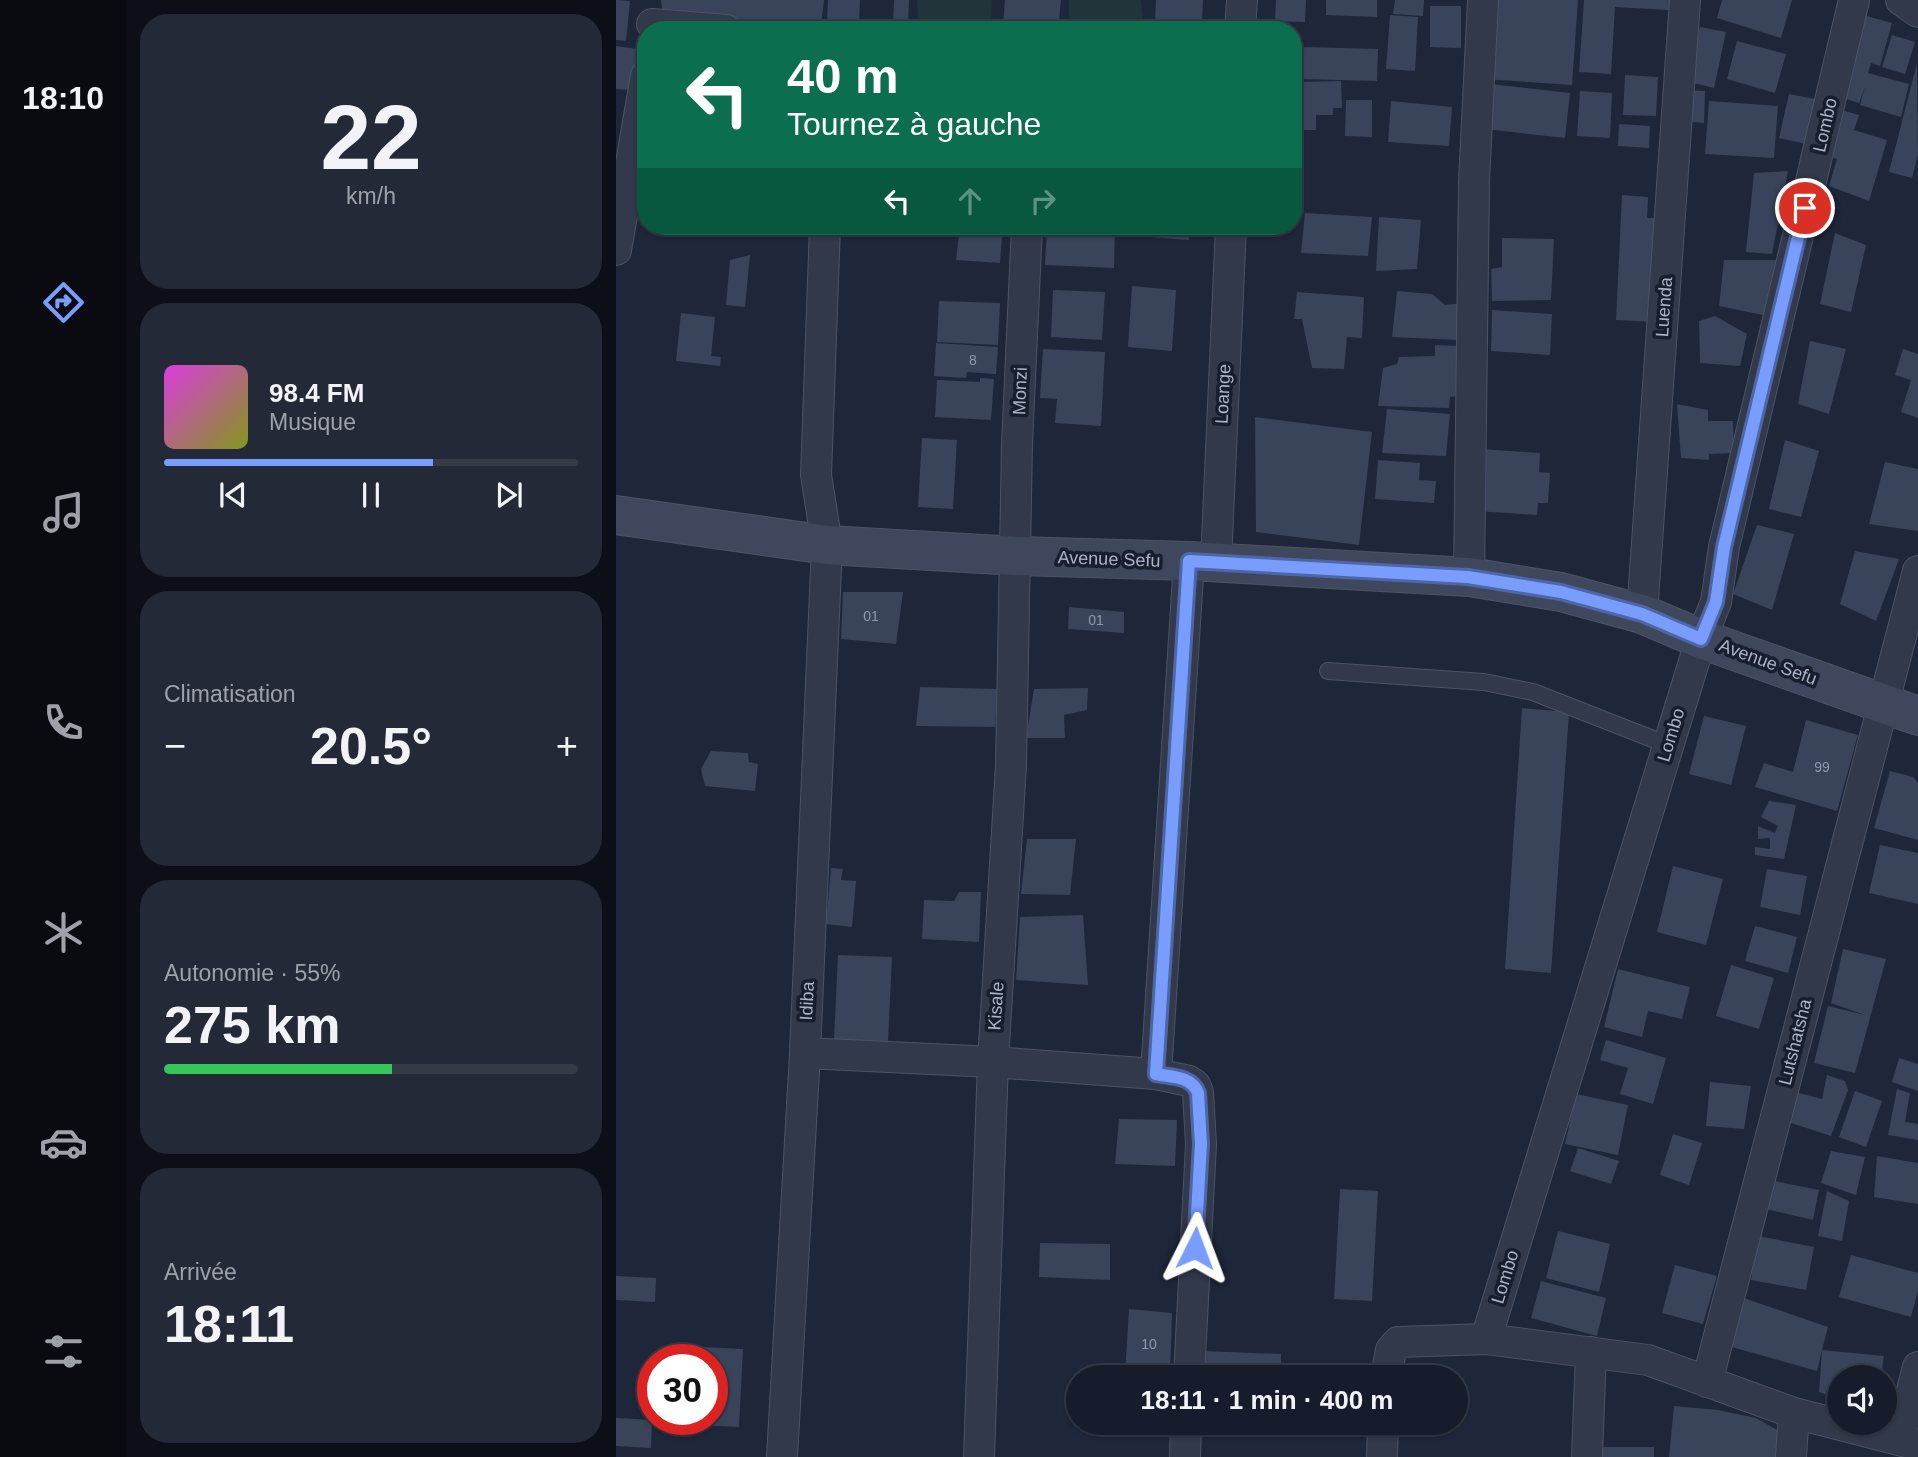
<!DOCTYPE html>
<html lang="fr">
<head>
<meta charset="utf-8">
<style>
	body { margin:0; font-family:Helvetica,sans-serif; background:#232937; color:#f1f3f6; height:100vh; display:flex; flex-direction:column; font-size:26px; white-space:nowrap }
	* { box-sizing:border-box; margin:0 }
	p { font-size:23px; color:#9ea1a9 }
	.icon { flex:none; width:38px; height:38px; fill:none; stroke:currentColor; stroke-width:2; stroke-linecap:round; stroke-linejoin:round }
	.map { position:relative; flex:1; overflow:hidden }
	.panel { display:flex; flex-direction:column; gap:14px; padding:14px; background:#0c0f18; width:490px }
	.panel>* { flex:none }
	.top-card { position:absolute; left:21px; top:21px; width:665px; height:214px; border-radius:28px; box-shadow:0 2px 5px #0004,0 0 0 2px #353a47; background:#0b6e4f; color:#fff; overflow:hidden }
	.tools { position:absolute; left:1211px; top:1365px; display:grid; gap:14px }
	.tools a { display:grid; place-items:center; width:70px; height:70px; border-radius:50%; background:#161c2b; box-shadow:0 2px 5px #0004,0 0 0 2px #353a47; font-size:35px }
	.speed { position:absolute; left:21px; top:1344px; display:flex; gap:14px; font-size:35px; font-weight:700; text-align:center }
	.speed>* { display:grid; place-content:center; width:91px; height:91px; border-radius:50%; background:#161c2b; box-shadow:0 2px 5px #0004,0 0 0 2px #353a47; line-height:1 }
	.speed .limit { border:10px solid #d22; background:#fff; color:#111 }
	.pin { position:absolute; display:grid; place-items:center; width:60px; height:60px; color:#fff; margin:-30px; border:4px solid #fff; border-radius:50%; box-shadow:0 2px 7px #0007 }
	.me { position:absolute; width:77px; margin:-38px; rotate:3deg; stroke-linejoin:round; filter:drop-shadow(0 0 5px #0008) }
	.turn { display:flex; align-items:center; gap:24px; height:147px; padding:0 35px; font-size:32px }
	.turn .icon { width:91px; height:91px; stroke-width:2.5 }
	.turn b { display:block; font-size:49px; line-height:60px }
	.lanes { display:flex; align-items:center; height:66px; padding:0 35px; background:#0003; justify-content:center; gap:35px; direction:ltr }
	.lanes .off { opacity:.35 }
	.big { font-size:52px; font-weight:600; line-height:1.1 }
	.panel .widget { flex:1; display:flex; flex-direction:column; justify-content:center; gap:10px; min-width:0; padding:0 24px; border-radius:28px; background:#232937 }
	.panel .dial { align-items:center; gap:0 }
	.dial b { font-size:91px; line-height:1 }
	.song { display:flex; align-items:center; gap:21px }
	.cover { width:84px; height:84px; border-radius:10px; background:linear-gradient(135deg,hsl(300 70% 55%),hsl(70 70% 35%)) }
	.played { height:7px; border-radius:4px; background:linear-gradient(90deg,#789dff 65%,#353a47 65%) }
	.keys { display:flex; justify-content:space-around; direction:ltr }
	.heat { display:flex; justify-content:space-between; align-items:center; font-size:38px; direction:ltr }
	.charge { height:10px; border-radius:5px; background:linear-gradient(90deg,#34c759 55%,#353a47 0) }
	.trip { position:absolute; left:450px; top:1365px; width:402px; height:70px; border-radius:35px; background:#161c2b; box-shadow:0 2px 5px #0004,0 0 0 2px #353a47; font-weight:600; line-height:70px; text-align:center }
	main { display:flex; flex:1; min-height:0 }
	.menu { display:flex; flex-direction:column; width:126px; justify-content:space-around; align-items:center; background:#090b11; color:#9ea1a9 }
	.menu .icon { width:49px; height:49px }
	.menu .selected { color:#789dff }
	.menu b { font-size:32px; color:#f1f3f6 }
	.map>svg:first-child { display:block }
	.green { fill:#20343a }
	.building { fill:#39445a }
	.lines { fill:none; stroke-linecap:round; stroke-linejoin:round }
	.lane-casing { stroke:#4c5365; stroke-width:18 }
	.street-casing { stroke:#4c5365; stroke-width:32 }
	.secondary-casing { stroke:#4c5365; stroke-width:40 }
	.lane { stroke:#32394a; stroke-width:16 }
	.street { stroke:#32394a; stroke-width:30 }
	.secondary { stroke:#3f475d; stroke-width:38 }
	.route-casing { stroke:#4e66a6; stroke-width:18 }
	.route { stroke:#789dff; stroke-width:12 }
	.labels { text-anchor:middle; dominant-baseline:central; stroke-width:7; stroke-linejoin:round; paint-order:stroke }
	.number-label { font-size:14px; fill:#8f97ac }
	.street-label { font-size:18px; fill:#acb3c7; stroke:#171e2e }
</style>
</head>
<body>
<main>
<nav class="menu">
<b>18:10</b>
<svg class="icon selected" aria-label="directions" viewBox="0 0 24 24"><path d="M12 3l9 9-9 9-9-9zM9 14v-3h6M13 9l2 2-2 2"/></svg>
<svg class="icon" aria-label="music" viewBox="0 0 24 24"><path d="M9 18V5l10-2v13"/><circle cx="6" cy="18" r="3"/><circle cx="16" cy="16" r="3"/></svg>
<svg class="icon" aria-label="phone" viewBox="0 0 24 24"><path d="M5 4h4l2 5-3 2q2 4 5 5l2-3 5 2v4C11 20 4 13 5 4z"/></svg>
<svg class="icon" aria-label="climate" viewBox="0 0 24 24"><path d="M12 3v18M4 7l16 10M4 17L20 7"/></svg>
<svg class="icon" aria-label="car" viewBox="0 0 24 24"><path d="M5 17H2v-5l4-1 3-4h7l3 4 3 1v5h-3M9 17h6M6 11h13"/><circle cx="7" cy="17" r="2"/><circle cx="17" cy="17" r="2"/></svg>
<svg class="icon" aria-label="filters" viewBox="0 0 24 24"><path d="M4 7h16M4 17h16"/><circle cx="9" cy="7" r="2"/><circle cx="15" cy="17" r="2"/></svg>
</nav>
<section class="panel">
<div class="widget dial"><b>22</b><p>km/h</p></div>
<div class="widget">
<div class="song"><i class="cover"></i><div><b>98.4 FM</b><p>Musique</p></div></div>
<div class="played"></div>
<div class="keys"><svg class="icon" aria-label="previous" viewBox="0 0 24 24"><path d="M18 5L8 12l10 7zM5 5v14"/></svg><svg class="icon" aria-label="pause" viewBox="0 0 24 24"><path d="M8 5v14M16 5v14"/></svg><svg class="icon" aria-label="next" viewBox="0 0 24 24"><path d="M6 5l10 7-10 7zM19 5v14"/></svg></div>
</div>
<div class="widget"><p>Climatisation</p>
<div class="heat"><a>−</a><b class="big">20.5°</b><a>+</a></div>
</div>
<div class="widget"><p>Autonomie · 55%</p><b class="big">275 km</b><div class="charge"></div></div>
<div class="widget"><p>Arrivée</p><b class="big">18:11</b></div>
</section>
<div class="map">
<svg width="1302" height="1457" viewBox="0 0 1302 1457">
	<rect width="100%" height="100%" fill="#1e2639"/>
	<path class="green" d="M301,0H376L375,30L302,25Z
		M453,0H525L528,30H453Z"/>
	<path class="building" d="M0,0L14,1L10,41L0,40Z
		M45,0H208L205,26L47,18Z
		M212,0H244L243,23L211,21Z
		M278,0H293L292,24H277Z
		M389,0H445L442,30L387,27Z
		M540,0H587L586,23L539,21Z
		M660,0H690L689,22L659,21Z
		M710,0H761V17L710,15Z
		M779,0H808L807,16L777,14Z
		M873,0H962L956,85L868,79Z
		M968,0H1053V10L999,7L995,74L963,72Z
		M1106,0H1176L1165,38L1101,18Z
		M814,6H845V48L814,47Z
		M774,15L802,17L799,71L770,69Z
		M1247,15L1276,23L1264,66L1255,63L1252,73L1293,84L1285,117L1244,105L1249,87L1243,103L1223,97Z
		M1084,27L1110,32L1098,88L1073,82Z
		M1276,35L1299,42L1289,74L1266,67Z
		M1121,41L1170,54L1159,93L1111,79Z
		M0,46L21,49L17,90L0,89Z
		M688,47L762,49L761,81L687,79Z
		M1301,63L1302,155L1296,178L1273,172Z
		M1009,75L1042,77L1040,116L1007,115Z
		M725,81L726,108H717V115H700V130H686L685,82Z
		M875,84L954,93L949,138L869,129Z
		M1066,90L1089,91L1088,123L1064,121Z
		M964,91L996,93L994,138L961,136Z
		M677,93L684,94L681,135H677Z
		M1173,94L1199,99L1190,144L1163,138Z
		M730,100H756V137L729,136Z
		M775,101L836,107L833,146L772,142Z
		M1093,101L1162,106L1158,158L1089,154Z
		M1225,110L1243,115L1238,130L1271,140L1253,201L1213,186L1221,159L1211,156Z
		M1003,124L1034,126L1033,148L1002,146Z
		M1172,171L1156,254L1130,252L1138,173Z
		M1006,195L1032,197L1031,218H1044L1040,322L1000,320Z
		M689,213L756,217L752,256L685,253Z
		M763,217L805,220L801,269L760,271Z
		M344,226H370L369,235L386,236L384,263L340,260Z
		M431,226H499L498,268L429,265Z
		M533,226H574L573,240L533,237Z
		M1219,233L1250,245L1235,312L1204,304Z
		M886,238L938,239L935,300L876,301L875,269L886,267Z
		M134,255L129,307L110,305L114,260Z
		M1108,260H1168L1152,316L1103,306Z
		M516,286L560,290L556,351L512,347Z
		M437,290L489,292L486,340L435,337Z
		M781,291L816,294L829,305L848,303L842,340L776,337Z
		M681,292L748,297L746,338L731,337L728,369L696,368L686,319H678Z
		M323,301L384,303L382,345L321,342Z
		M876,310L936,314L934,355L875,351Z
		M65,313L99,317L95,356L105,357L104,366L60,361Z
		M1099,316L1131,334L1124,366L1084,363L1083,321Z
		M1194,341L1230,349L1213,414L1182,404Z
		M320,343L382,347L380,374L351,372L350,378L318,376Z
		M819,345L844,346L842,396L834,397L833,408L762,406L767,368L781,364L783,357L819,356Z
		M427,349L489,352L485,426L439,423L441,399L424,398Z
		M1287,349L1302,354V418L1285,412L1295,380L1279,375Z
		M364,378L378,379L375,420L319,417L321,380L364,382Z
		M1061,404L1092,410V421H1117L1118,453L1093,454V460L1065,458Z
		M771,409L834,414L830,456L766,453Z
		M639,417L756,432L743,545L640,532Z
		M306,438L341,440L337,509L302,507Z
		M1169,440L1203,451L1185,517L1153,509Z
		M863,449L924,453L923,472L934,473L932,503H922L921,515L860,511Z
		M762,460L804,463L803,480L820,481L818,503L759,499Z
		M1269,462L1302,469V531L1253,524Z
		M1141,525L1178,534L1156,610L1117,594Z
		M1239,551L1283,559L1260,621L1224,604Z
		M227,592H287L280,644L225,639Z
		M453,607L508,612V633L452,629Z
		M304,687L381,689L379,727L300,726Z
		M472,688L471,710L448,715L449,738H410L418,689Z
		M906,708L953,712L935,973L889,969Z
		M1088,716L1130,726L1115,785L1073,774Z
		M1190,720L1242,735L1221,811L1139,787L1148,763L1177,772Z
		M95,751L132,753L133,762L142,764L139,791L89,786L85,769Z
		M1274,771L1297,777L1302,783V840L1258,828Z
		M1153,801L1180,805L1168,859L1139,855V847L1154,849V838L1142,839V826L1159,833L1162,826L1145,817Z
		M411,839H460L454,895L405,894Z
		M1264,845L1302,853V904L1253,893Z
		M1057,866L1107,879L1090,945L1041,932Z
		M215,868L227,869L225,880L240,881L236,927L210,924Z
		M1151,869L1191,876L1184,915L1144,907Z
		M343,892H365L363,942L306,939L308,900L338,901Z
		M467,915L472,985L400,980L404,917Z
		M1139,926L1181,937L1172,973L1129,961Z
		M1227,949L1270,959L1239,1073L1198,1063L1212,1006L1249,1015L1215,1003Z
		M222,955L276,957L272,1042L218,1039Z
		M1115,965L1158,978L1143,1029L1100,1016Z
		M1002,969L1074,987L1066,1019L1032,1011L1026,1037L988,1027Z
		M990,1040L1050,1058L1037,1104L1004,1094L1012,1068L984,1060Z
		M1283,1058L1302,1064V1091L1276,1082Z
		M1211,1075L1229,1081L1232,1090L1215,1136L1169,1121L1175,1091L1206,1099Z
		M1094,1082L1135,1086L1128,1129L1090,1126Z
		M1281,1089L1294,1093L1289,1122L1302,1124V1140L1272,1135Z
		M1239,1091L1266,1101L1250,1147L1223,1137Z
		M960,1094L1012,1105L1002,1155L949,1144Z
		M503,1119L561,1120L559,1166L499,1164Z
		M1057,1134L1086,1143L1073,1185L1044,1175Z
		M962,1148L1003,1161L995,1184L954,1171Z
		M1215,1151L1249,1157L1240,1195L1205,1183Z
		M1261,1156L1302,1163V1204L1258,1197Z
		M1154,1180L1203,1190L1197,1220L1146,1208Z
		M724,1189L762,1191L756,1301L718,1299Z
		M1211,1191L1233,1201L1226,1241L1202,1236Z
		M942,1231L994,1244L983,1292L930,1278Z
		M1142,1236L1198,1247L1190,1290L1135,1280Z
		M424,1243L494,1244V1280L423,1277Z
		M1235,1255L1302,1273V1291L1295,1317L1223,1297Z
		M1059,1265L1101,1276L1087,1324L1046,1313Z
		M0,1276L40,1278L39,1302L0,1300Z
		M925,1281L990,1298L981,1336L915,1318Z
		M1122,1296L1212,1327L1206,1350L1268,1356L1265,1377H1223V1398L1203,1392L1206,1350L1201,1371L1112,1346Z
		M513,1309L556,1313L554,1377L509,1375Z
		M67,1346L127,1349L123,1427L62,1424V1419H96V1360H66Z
		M587,1351L665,1354V1377H589Z
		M1058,1406L1102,1410L1140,1418L1163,1431L1160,1457H1053Z
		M0,1418L36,1420L35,1448L0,1446Z
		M980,1447H1038V1457H980Z"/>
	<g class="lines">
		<defs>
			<path id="lane" d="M712,671L868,682L917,692L1052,745"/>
			<path id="street" d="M1285,0L1302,12
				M36,24L110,30
				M624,30L626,0
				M0,250L30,76
				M600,562L615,226
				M853,577L858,181L867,0
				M1026,614L1069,0
				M189,1053L377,1062L540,1074L573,1081L579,1085L582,1092L585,1144L573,1377
				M540,1074L573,561
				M870,1339L1085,639L1100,602L1108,547L1238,0
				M770,1377L775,1350L782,1342L870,1339L1032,1360L1178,1413L1302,1445
				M1091,1382L1302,571
				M1283,1440L1302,1367
				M166,1457L189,1053L211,545L200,475L209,226
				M363,1457L377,1062L395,765L401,444L411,226
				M569,1457L570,1423
				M766,1457L767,1423
				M971,1457L975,1352
				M1175,1457L1178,1413"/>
			<path id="secondary" d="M0,515L211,545L401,556L573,561L853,577L945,592L1026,614L1085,639L1302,716"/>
		</defs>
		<use href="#lane" class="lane-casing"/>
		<use href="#street" class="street-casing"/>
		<use href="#secondary" class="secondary-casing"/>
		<use href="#lane" class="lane"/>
		<use href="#street" class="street"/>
		<use href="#secondary" class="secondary"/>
	</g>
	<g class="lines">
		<defs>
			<path id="route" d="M579,1248L585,1144L582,1093C576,1076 555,1077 540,1074L573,561L852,577L945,592L1026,614L1085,639L1100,602L1108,547L1189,208"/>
		</defs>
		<use href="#route" class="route-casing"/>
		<use href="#route" class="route"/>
	</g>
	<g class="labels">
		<g class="number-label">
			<text x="357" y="360">8</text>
			<text x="255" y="616">01</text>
			<text x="480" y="620">01</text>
			<text x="1206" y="767">99</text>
			<text x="533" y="1344">10</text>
		</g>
		<g class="street-label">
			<text transform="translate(1209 125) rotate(-77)">Lombo</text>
			<text transform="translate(1048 307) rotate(-86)">Luenda</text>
			<text transform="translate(404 391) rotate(-88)">Monzi</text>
			<text transform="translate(607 394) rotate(-87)">Loange</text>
			<text transform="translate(493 559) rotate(2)">Avenue Sefu</text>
			<text transform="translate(1152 662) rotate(20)">Avenue Sefu</text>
			<text transform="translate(1055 735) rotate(-73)">Lombo</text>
			<text transform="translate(191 1001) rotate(-87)">Idiba</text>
			<text transform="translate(380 1006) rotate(-86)">Kisale</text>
			<text transform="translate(1179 1042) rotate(-76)">Lutshatsha</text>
			<text transform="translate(889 1277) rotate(-73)">Lombo</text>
		</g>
	</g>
</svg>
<div class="tools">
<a><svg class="icon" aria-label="sound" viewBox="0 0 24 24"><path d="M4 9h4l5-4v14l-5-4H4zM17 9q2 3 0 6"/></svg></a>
</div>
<div class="speed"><div class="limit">30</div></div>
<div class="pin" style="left:1189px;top:208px;background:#d93025"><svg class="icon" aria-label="arrive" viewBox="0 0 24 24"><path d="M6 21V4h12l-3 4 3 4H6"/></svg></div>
<svg class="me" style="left:579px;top:1248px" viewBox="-20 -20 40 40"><path d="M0-17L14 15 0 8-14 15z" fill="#789dff" stroke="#fff" stroke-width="4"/></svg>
<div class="trip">18:11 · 1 min · 400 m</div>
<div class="top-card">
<div class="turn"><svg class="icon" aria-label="left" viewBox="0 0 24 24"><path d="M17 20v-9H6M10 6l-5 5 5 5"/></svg><div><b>40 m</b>Tournez à gauche</div></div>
<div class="lanes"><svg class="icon" aria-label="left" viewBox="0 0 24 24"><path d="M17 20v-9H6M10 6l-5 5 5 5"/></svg><svg class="icon off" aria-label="ahead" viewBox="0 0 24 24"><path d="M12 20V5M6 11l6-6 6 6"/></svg><svg class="icon off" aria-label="right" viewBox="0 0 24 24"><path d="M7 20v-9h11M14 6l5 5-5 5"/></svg></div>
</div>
</div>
</main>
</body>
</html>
